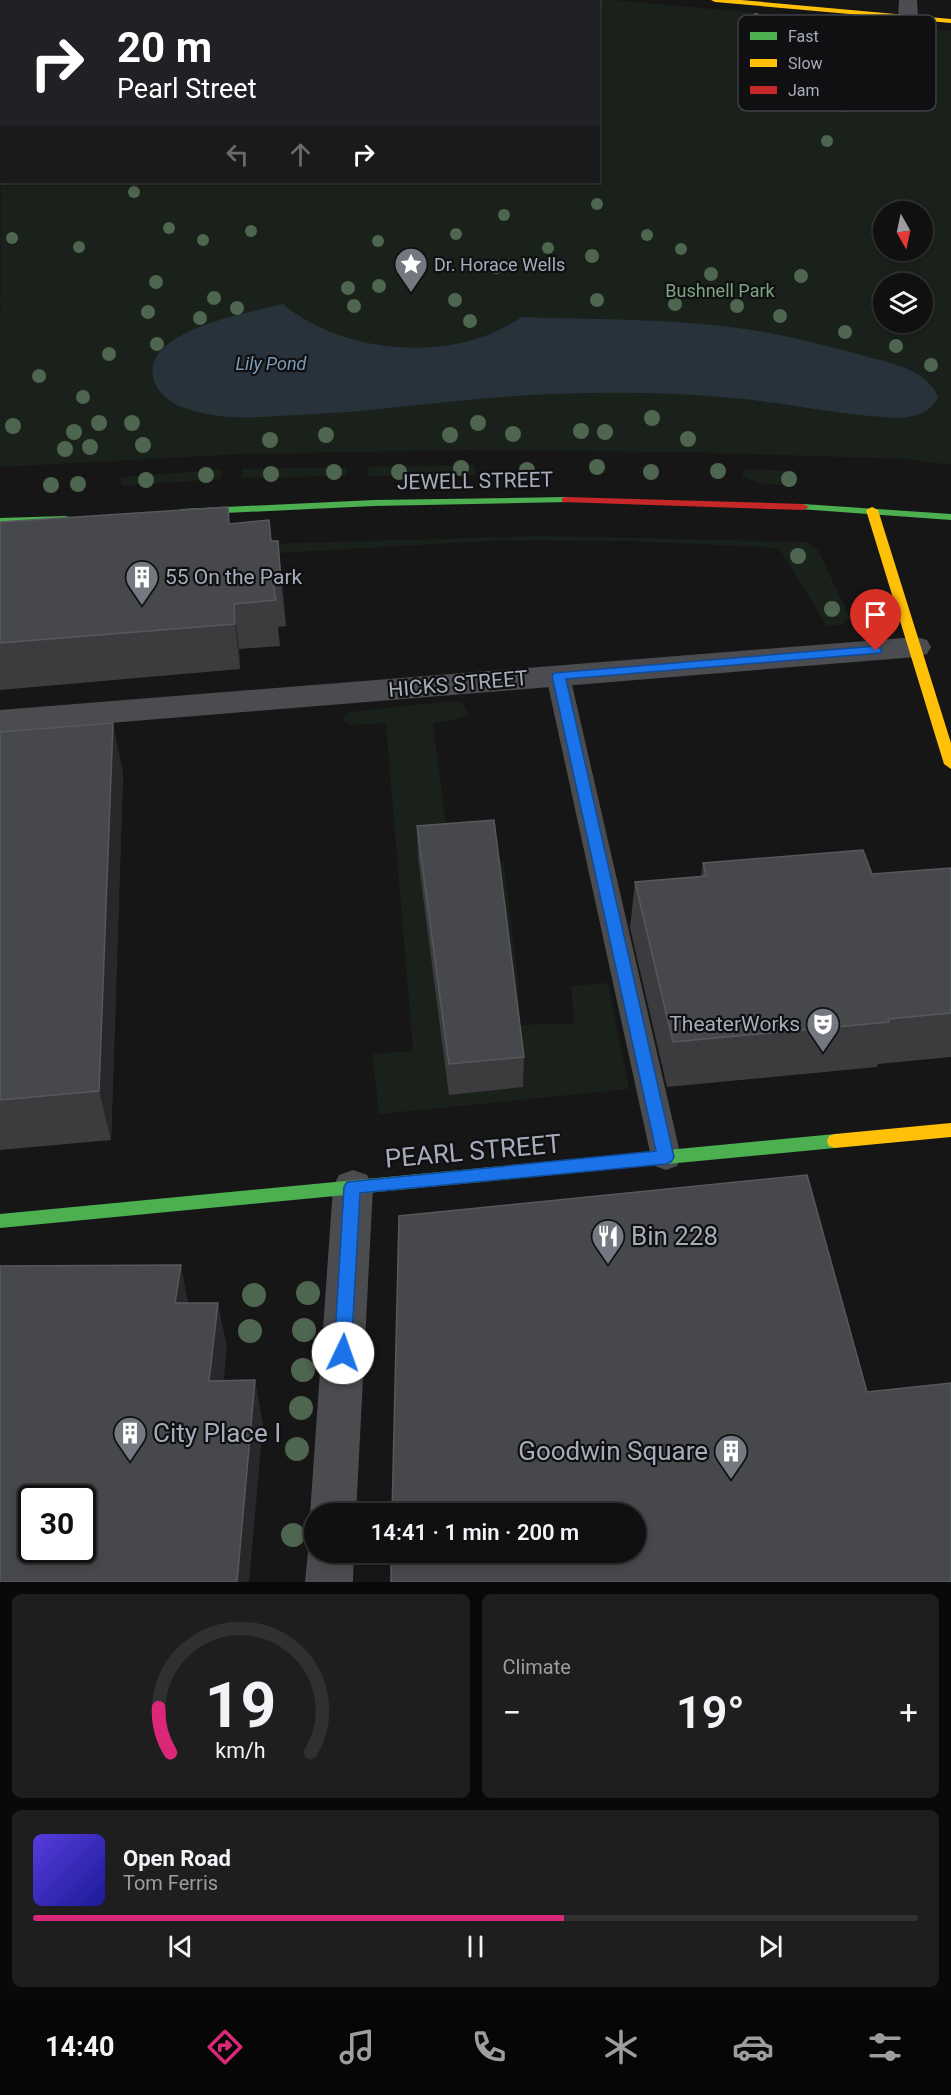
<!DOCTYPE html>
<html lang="en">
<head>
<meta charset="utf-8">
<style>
	body { margin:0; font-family:Roboto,sans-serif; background:#1e1e1f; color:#f1f3f6; height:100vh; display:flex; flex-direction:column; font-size:22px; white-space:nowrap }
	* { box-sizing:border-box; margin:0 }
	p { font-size:20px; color:#9c9d9f }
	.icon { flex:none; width:33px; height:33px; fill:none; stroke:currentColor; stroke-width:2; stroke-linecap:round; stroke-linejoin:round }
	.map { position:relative; height:1582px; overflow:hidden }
	.side { display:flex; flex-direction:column; gap:12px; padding:12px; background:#090909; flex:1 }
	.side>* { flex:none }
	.top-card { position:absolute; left:0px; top:0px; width:600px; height:183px; box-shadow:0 3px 9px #0003,0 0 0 2px #303031; background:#202124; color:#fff; overflow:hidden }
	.needle { width:39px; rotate:171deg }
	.controls { position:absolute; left:873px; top:201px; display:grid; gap:12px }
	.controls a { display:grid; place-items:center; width:60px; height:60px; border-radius:50%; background:#101011; box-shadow:0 3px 9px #0003,0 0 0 2px #303031; font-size:30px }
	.speed { position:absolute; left:18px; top:1485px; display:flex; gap:12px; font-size:30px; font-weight:700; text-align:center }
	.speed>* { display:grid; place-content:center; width:78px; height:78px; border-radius:50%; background:#101011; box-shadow:0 3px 9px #0003,0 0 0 2px #303031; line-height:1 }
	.speed .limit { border:3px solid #111; border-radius:9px; background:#fff; color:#111 }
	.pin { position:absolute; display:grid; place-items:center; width:51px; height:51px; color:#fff; margin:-62px -26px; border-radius:50% 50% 50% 0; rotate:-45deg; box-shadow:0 0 6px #0007 }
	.pin .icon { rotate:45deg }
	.me { position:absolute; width:66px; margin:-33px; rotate:3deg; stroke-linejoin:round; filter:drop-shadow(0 0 4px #0008) }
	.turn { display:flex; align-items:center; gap:21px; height:126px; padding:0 18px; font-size:27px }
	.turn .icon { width:78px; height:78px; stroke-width:2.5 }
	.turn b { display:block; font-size:42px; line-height:51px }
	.lanes { display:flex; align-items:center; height:57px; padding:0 18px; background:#0003; justify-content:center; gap:30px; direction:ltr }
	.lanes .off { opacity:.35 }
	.big { font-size:45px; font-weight:600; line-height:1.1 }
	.side .card { flex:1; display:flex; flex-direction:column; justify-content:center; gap:9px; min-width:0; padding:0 21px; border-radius:9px; background:#1e1e1f }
	.side .dial { align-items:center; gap:0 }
	.dial svg { height:156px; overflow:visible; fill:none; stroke:#303031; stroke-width:7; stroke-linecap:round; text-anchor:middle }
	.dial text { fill:#f1f3f6; stroke:none }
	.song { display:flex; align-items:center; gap:18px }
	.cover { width:72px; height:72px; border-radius:9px; background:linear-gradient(135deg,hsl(250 70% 55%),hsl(240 70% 35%)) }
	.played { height:6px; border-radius:3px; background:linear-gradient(90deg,#db2777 60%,#303031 60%) }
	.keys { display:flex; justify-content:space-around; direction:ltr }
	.heat { display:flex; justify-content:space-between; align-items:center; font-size:33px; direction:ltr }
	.side .tiles { flex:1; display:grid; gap:12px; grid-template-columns:1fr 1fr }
	.card:last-child { grid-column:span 2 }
	.trip { position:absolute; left:304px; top:1503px; width:342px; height:60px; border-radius:30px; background:#101011; box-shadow:0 3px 9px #0003,0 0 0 2px #303031; font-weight:600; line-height:60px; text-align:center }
	.menu { display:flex; height:96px; justify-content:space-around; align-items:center; background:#060607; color:#9c9d9f }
	.menu .icon { width:42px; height:42px }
	.menu .active { color:#db2777 }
	.menu b { font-size:27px; color:#f1f3f6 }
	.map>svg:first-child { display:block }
	.green { fill:#1a211b; fill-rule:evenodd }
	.water { fill:#28323a }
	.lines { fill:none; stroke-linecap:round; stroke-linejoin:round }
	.lane { fill:#4a4c50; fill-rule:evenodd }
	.street { fill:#4a4c50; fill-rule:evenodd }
	.fast { fill:#4caf50; fill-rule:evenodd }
	.slow { fill:#ffc107; fill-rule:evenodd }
	.jam { fill:#c62828; fill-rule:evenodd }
	.tree { fill:#4e654f }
	.wall { fill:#3c3c3f }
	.shaded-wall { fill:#28282a }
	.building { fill:#47484c; stroke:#56585d; stroke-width:1.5; fill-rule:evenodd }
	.route { fill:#1a73e8; stroke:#114b97; stroke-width:1.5 }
	.labels { text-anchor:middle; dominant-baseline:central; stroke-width:4.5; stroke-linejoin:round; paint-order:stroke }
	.far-poi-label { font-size:18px; fill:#a6acb9; stroke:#101013; text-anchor:start }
	.far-park-label { font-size:18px; fill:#7ba67d; stroke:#101013 }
	.far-water-label { font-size:18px; font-style:italic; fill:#799bb8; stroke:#101013 }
	.street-label { font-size:21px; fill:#a6acb9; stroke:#101013 }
	.poi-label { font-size:21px; fill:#a6acb9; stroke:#101013; text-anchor:start }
	.near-street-label { font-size:26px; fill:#a6acb9; stroke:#101013 }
	.near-poi-label { font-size:26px; fill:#a6acb9; stroke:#101013; text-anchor:start }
	.key { fill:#101013; stroke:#3d3f45; stroke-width:1.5 }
	.key-label { font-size:16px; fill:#a6acb9 }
</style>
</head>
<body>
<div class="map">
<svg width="951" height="1582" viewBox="0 0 951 1582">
	<rect width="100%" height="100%" fill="#161617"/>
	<path class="green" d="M24,0H613L951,31V465L907,459L687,452L467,450L242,454L0,467L1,13L2,182H598V2L21,1ZM884,212H922V250H884ZM884,284H922V322H884Z
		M475,465L476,475L368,476V467Z
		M346,467V476L241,478L242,469Z
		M743,469L794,471L796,486L765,484L743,477Z
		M221,470V479L121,486V477Z
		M544,536L806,542L818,550L850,618L843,624L827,626L779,548L633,541L506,540L261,554V544Z
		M452,701L462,703L468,714L453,720L433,724L450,855L504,863L518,982L520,1025L574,1023L571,986L608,983L629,1089L379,1114L372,1054L413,1051L386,723L351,725L343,720V717L349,712Z"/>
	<path class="water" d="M283,304C332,346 415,358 476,339C493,334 507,326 522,317C602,320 685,318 764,332C796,338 829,346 861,355C889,363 926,368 938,397C931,413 916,416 899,418C844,416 788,403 733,398C673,392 612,392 552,394C467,397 382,412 297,415C270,416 241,420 214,415C192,412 164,405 155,383C134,331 252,312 283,304Z"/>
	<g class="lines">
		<path class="lane" d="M558,668L566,670L570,676L681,1157L677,1166L666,1170L655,1166L651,1157L546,676L550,670Z"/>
		<path class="street" d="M899,0H917L918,17L915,21H901L898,17Z
			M916,637L927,640L931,647L927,654L916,657L0,732V710Z
			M353,1170L367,1175L373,1187L356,1514H315V1526L310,1514L333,1187L339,1175Z
			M315,1535V1552H354L353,1582H305L308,1552Z"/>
		<path class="fast" d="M566,497L570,498V502L374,506L182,515L176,512L182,509L374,500Z
			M803,504L951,514V520L799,509L797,507Z
			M65,516L69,517V521L0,524V518Z
			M835,1134L841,1136L843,1141L841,1146L835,1148L0,1228V1214Z"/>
		<path class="slow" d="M711,0H741L951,19V23L715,2Z
			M872,507L878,510L951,743V769L944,764L866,510Z
			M951,1123V1137L835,1148L829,1146L827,1141L829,1136L835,1134Z"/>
		<path class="jam" d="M566,497L803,504L809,507L803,510L562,502V498Z"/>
	</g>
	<g class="tree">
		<circle cx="756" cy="18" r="5"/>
		<circle cx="845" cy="106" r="6"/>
		<circle cx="827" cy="141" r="6"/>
		<circle cx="134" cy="192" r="6"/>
		<circle cx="597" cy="204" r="6"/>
		<circle cx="504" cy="215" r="6"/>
		<circle cx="169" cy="228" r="6"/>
		<circle cx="251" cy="231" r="6"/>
		<circle cx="456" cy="234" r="6"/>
		<circle cx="647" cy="235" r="6"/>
		<circle cx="12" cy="238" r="6"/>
		<circle cx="203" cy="240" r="6"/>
		<circle cx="378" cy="241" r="6"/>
		<circle cx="79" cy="247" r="6"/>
		<circle cx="548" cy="248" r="6"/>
		<circle cx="681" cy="249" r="6"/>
		<circle cx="592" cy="256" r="7"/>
		<circle cx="496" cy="267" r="7"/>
		<circle cx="711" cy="274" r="7"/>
		<circle cx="801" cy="276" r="7"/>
		<circle cx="156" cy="282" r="7"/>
		<circle cx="379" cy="286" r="7"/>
		<circle cx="348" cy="288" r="7"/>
		<circle cx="214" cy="298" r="7"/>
		<circle cx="455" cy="300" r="7"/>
		<circle cx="597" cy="300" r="7"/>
		<circle cx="675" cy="304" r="7"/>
		<circle cx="354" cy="306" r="7"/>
		<circle cx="737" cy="306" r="7"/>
		<circle cx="237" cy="308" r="7"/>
		<circle cx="148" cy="312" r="7"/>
		<circle cx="780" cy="316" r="7"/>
		<circle cx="200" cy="318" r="7"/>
		<circle cx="470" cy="321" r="7"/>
		<circle cx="845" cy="332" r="7"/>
		<circle cx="157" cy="344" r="7"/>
		<circle cx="896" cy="346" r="7"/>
		<circle cx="109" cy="354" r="7"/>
		<circle cx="931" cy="365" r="7"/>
		<circle cx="39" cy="376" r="7"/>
		<circle cx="83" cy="397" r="7"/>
		<circle cx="652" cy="418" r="8"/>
		<circle cx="99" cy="423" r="8"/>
		<circle cx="132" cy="423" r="8"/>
		<circle cx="478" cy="423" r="8"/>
		<circle cx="13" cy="426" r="8"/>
		<circle cx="581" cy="431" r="8"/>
		<circle cx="74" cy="432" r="8"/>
		<circle cx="605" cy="432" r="8"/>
		<circle cx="513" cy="434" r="8"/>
		<circle cx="326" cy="435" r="8"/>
		<circle cx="450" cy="435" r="8"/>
		<circle cx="688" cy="439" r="8"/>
		<circle cx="270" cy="440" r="8"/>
		<circle cx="143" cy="445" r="8"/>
		<circle cx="90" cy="447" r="8"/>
		<circle cx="65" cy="449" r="8"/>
		<circle cx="597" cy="467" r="8"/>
		<circle cx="461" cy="468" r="8"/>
		<circle cx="527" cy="470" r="8"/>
		<circle cx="718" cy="471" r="8"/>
		<circle cx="334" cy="472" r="8"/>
		<circle cx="399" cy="472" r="8"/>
		<circle cx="651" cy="472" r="8"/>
		<circle cx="271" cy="474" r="8"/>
		<circle cx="206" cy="475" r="8"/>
		<circle cx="789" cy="479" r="8"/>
		<circle cx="146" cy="480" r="8"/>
		<circle cx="78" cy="484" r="8"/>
		<circle cx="51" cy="485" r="8"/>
		<circle cx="798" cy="556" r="8"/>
		<circle cx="832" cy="609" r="8"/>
		<circle cx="308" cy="1293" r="12"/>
		<circle cx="254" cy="1295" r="12"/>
		<circle cx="304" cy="1330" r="12"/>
		<circle cx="250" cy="1331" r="12"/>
		<circle cx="303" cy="1370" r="12"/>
		<circle cx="301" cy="1408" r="12"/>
		<circle cx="297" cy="1449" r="12"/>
		<circle cx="293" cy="1535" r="12"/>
	</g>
	<path class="wall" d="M0,522L230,524L272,541H278L286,626L278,627L280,646L239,649L240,669L0,690Z
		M0,732L123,773L111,1140L0,1150Z
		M417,826L524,1057L523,1087L449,1095L418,857Z
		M703,863L872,874L951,868V1057L878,1064L877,1067L667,1087L630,928L635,882L701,877Z"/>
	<path class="shaded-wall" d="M278,541L286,626L281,581Z
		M234,604L239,649L240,669L235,624Z
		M113,723L123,773L111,1140L99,1091Z
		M181,1265L190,1311L175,1303Z
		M218,1303L227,1348L219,1425L209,1381Z
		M255,1380L263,1424L249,1582H237Z"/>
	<path class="building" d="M228,507L229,524L269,520L271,541H278L281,581L273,582L276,600L234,604L235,624L0,643V522Z
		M113,723L99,1091L0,1100V732Z
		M494,820L524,1057L449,1064L417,826Z
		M863,850L872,874L951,868V1013L888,1019L889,1022L673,1042L635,882L706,876L703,863Z
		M807,1175L867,1392L951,1383V1582H391V1552H636V1514H392L399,1216Z
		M181,1265L175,1303H218L209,1381L255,1380L237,1582H0V1266ZM32,1498H82V1550H32Z"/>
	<path class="route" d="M876,646L880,648L882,651L880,653L566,679L674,1157L671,1162L666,1164L360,1193L351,1353L349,1359L343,1362L336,1359L334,1353L344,1187L347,1182L656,1151L552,676L554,673Z"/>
	<defs>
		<symbol id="sight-pin" viewBox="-11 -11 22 30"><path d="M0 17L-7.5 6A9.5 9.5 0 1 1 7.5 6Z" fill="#747880" stroke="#101013"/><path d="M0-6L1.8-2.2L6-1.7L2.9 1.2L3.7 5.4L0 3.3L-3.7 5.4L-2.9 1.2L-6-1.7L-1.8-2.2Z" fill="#fff"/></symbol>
		<symbol id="building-pin" viewBox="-11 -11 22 30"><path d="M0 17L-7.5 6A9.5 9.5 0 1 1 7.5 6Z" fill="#747880" stroke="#101013"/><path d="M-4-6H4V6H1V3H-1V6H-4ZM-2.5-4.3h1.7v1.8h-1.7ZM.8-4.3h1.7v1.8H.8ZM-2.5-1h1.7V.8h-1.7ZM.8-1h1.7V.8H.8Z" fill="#fff"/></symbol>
		<symbol id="theatre-pin" viewBox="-11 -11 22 30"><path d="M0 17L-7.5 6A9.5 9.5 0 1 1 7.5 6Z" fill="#747880" stroke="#101013"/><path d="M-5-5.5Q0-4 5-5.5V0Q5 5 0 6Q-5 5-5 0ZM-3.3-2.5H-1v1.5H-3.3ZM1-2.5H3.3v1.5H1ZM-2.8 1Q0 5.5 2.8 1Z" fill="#fff"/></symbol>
		<symbol id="restaurant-pin" viewBox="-11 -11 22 30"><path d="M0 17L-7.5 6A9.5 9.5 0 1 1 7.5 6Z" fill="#747880" stroke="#101013"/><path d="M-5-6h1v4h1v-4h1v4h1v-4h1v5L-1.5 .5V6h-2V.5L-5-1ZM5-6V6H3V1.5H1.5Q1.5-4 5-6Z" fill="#fff"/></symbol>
	</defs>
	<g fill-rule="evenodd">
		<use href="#sight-pin" x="392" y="245" width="38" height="52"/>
		<use href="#building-pin" x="123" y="558" width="38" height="52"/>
		<use href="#theatre-pin" x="804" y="1005" width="38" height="52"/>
		<use href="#restaurant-pin" x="589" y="1217" width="38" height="52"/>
		<use href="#building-pin" x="111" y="1414" width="38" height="52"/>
		<use href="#building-pin" x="712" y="1432" width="38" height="52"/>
	</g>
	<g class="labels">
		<g class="far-poi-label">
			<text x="434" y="264">Dr. Horace Wells</text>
		</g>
		<g class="far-park-label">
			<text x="720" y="290">Bushnell Park</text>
		</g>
		<g class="far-water-label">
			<text x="271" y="363">Lily Pond</text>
		</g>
		<g class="street-label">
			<text transform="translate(475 481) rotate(-1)">JEWELL STREET</text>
			<text transform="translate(458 684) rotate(-5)">HICKS STREET</text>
		</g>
		<g class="poi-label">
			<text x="165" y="577">55 On the Park</text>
			<text x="800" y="1024" text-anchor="end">TheaterWorks</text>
		</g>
		<g class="near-street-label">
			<text transform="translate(473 1151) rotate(-5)">PEARL STREET</text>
		</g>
		<g class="near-poi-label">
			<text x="631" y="1236">Bin 228</text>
			<text x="153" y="1433">City Place I</text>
			<text x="708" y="1451" text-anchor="end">Goodwin Square</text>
		</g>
	</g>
	<rect x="738" y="15" width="198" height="96" rx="9" class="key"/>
	<rect x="750" y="32" width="27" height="8" fill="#4caf50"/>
	<rect x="750" y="59" width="27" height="8" fill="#ffc107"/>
	<rect x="750" y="86" width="27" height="8" fill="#c62828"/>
	<g class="key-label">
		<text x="788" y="42">Fast</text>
		<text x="788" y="69">Slow</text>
		<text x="788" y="96">Jam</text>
	</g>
</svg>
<div class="controls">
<a><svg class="needle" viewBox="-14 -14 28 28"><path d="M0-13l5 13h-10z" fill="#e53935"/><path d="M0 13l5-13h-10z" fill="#9c9d9f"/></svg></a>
<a><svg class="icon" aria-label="layers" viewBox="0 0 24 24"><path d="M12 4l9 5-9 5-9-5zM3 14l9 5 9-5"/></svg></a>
</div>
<div class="speed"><div class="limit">30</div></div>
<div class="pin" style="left:876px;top:651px;background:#d93025"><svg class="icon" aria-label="arrive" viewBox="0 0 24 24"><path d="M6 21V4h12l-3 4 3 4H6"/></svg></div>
<svg class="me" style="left:343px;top:1353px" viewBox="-20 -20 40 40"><circle r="19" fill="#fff"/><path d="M0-13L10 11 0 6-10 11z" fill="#1a73e8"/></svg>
<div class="trip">14:41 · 1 min · 200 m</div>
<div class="top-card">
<div class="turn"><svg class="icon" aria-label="right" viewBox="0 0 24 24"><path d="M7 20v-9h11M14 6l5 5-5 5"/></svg><div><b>20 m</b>Pearl Street</div></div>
<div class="lanes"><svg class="icon off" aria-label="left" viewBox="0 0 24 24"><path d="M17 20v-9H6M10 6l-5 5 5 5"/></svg><svg class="icon off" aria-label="ahead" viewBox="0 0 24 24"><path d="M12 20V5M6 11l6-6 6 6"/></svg><svg class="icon" aria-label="right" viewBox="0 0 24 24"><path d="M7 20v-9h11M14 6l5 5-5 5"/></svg></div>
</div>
</div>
<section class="side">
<div class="tiles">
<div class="card dial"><svg viewBox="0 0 100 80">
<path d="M14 69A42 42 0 1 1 86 69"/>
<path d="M14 69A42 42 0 0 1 8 46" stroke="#db2777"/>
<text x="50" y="56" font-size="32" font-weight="700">19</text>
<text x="50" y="72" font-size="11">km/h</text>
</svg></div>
<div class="card"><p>Climate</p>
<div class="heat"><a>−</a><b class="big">19°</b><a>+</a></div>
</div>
<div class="card">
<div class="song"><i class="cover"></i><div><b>Open Road</b><p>Tom Ferris</p></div></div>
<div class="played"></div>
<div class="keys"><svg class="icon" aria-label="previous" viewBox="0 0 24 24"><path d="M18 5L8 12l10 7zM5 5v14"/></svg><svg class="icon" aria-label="pause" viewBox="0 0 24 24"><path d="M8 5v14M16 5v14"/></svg><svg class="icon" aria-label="next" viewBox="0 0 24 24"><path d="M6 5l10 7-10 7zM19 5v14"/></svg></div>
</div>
</div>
</section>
<nav class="menu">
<b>14:40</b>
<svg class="icon active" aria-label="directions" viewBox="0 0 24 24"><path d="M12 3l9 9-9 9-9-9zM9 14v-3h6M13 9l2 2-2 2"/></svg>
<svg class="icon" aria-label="music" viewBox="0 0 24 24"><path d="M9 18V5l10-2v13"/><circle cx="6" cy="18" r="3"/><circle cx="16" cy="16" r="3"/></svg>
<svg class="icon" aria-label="phone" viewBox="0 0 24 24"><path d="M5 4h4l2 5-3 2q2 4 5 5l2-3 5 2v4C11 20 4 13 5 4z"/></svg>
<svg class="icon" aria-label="climate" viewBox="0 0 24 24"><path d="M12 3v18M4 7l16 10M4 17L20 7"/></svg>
<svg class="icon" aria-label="car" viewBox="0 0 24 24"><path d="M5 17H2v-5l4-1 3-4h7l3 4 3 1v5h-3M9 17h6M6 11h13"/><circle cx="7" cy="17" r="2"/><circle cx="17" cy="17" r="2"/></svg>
<svg class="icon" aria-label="filters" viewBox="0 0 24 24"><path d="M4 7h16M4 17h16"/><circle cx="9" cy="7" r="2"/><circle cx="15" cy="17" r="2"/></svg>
</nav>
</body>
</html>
